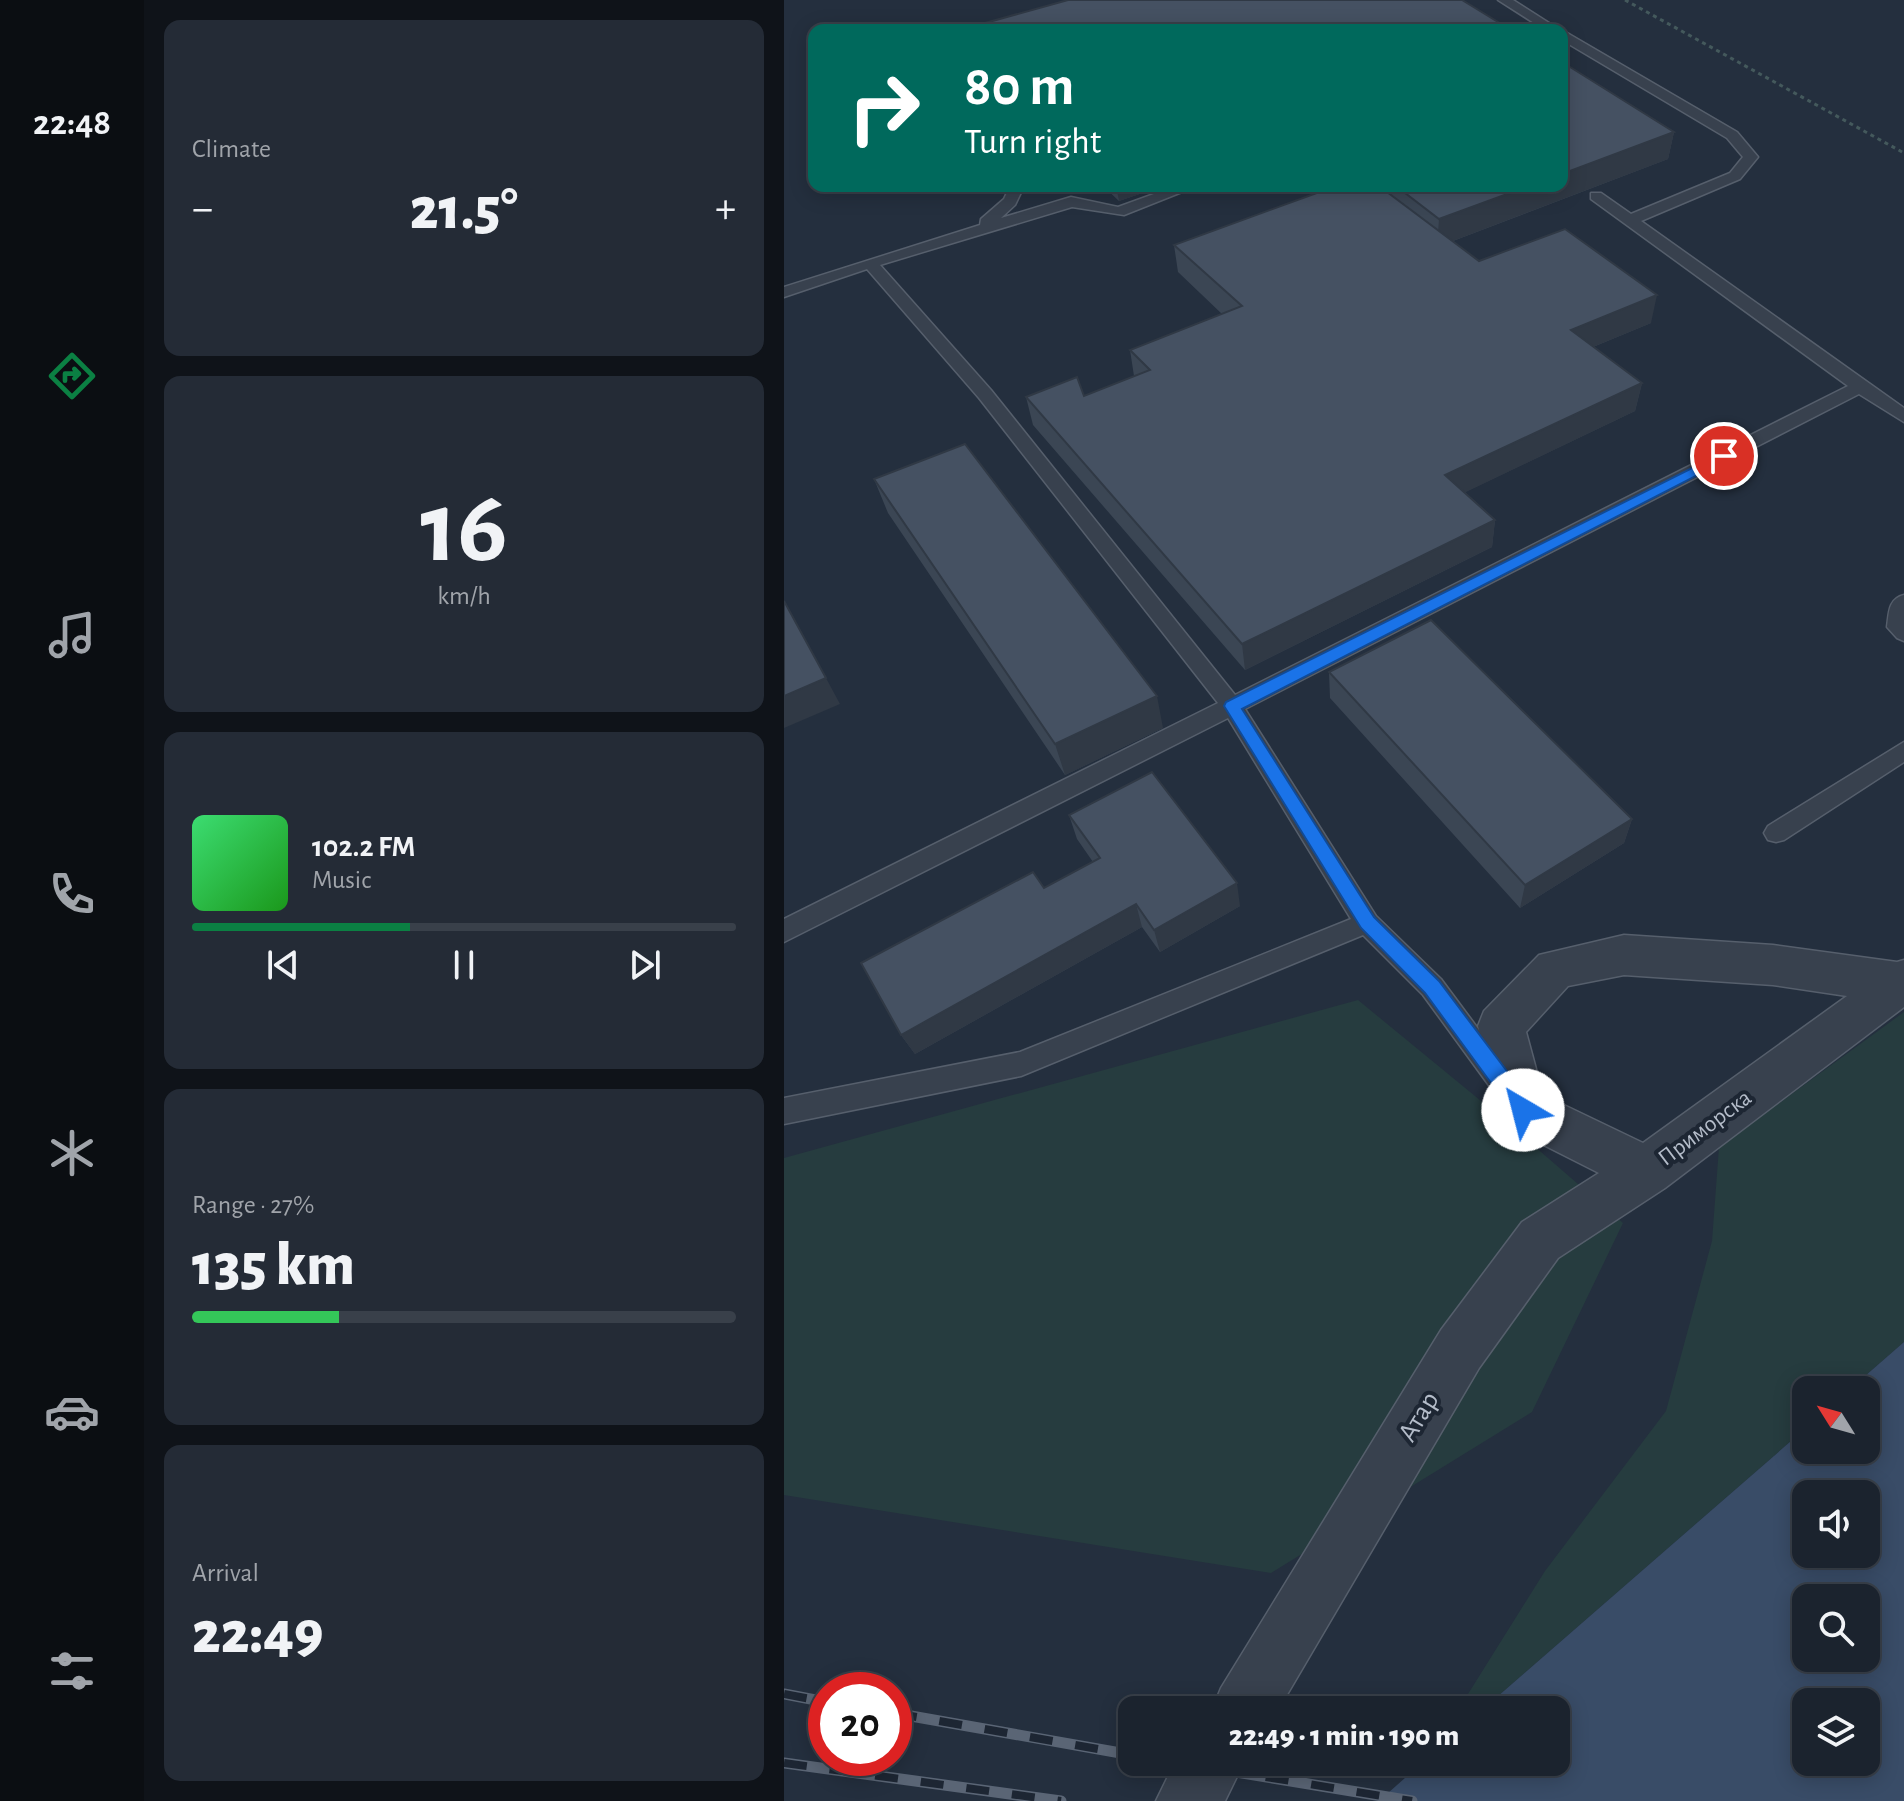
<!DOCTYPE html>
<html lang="en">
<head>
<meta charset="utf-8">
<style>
	body { margin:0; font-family:"Alegreya Sans",sans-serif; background:#242b36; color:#f1f3f6; height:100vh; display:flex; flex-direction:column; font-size:30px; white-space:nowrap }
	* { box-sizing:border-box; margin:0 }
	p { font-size:26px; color:#a0a4aa }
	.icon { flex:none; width:44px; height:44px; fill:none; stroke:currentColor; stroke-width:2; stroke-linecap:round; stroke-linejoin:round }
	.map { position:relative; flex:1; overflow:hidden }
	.side { display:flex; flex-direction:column; gap:20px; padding:20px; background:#0f1319; width:640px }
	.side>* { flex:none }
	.guide { position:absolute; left:24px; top:24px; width:760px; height:168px; border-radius:16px; box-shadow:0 4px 20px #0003,0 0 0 2px #39404a; background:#00695c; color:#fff; overflow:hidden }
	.needle { width:52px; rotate:307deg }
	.tools { position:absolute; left:1008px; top:1376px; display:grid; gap:16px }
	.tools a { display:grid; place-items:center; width:88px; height:88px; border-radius:16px; background:#1b232e; box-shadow:0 4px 20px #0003,0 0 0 2px #39404a; font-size:40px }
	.speed { position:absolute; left:24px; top:1672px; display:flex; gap:16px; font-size:40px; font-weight:700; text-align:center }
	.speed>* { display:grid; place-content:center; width:104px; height:104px; border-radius:50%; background:#1b232e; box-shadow:0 4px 20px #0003,0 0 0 2px #39404a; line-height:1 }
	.speed .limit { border:12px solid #d22; background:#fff; color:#111 }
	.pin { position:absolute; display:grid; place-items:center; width:68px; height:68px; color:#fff; margin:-34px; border:4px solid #fff; border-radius:50%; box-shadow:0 2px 8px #0007 }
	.me { position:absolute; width:88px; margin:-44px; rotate:323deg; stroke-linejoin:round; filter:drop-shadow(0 0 6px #0008) }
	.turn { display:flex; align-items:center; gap:28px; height:168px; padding:0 24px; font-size:36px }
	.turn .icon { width:104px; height:104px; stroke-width:2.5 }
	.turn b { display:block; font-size:56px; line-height:68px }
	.big { font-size:60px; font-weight:800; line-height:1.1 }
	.side .widget { flex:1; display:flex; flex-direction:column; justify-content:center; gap:12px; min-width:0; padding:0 28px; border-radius:16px; background:#242b36 }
	.side .dial { align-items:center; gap:0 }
	.dial b { font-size:104px; line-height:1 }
	.song { display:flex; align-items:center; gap:24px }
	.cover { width:96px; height:96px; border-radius:12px; background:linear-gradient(135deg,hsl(140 70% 55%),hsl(120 70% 35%)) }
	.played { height:8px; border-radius:4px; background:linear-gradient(90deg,#0b8043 40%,#39404a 40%) }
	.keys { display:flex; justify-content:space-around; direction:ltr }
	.heat { display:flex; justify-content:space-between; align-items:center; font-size:44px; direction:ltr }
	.charge { height:12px; border-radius:6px; background:linear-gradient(90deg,#34c759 27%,#39404a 0) }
	.trip { position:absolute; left:334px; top:1696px; width:452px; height:80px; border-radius:16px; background:#1b232e; box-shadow:0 4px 20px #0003,0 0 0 2px #39404a; font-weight:800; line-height:80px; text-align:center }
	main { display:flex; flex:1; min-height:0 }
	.dock { display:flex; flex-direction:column; width:144px; justify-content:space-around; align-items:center; background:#0b0e12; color:#a0a4aa }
	.dock .icon { width:56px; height:56px }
	.dock .selected { color:#0b8043 }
	.dock b { font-size:36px; color:#f1f3f6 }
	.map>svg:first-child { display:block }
	.green { fill:#263c3f }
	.water { fill:#394c67; fill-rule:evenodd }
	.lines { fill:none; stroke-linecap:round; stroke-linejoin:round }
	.service-casing { stroke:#565f6c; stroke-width:3 }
	.minor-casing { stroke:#565f6c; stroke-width:3 }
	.path { stroke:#44595c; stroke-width:3; stroke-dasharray:4 4; stroke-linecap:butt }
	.service { fill:#38414e; fill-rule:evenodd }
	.minor { fill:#38414e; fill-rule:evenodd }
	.rail-casing { stroke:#5a6575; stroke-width:11 }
	.rail { stroke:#1d2633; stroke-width:8; stroke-dasharray:23; stroke-linecap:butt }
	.wall { fill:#3b4654 }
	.shaded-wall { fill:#303945 }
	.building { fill:#455162; stroke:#303945; stroke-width:2 }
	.route { fill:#1a73e8; stroke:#114b97; stroke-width:2 }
	.labels { text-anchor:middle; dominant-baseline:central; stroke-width:8; stroke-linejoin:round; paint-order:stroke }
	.street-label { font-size:24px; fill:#b4bcc9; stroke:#1d2633 }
	.near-street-label { font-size:28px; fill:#b4bcc9; stroke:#1d2633 }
</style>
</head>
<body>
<main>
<nav class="dock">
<b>22:48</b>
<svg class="icon selected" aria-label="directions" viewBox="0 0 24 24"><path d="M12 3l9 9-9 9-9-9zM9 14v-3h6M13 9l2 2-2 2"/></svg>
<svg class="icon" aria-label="music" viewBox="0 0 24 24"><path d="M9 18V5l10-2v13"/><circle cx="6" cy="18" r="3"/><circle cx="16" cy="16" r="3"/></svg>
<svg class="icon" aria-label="phone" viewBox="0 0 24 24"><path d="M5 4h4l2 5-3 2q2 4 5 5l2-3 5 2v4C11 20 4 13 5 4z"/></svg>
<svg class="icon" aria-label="climate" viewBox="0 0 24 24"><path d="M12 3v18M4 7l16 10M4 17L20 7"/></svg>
<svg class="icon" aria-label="car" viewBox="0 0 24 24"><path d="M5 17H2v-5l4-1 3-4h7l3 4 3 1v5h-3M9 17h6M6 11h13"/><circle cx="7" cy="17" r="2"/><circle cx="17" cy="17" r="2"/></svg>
<svg class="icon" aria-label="filters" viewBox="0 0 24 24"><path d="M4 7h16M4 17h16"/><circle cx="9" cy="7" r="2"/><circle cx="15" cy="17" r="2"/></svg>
</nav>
<section class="side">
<div class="widget"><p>Climate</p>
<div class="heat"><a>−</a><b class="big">21.5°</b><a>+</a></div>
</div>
<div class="widget dial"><b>16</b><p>km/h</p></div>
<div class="widget">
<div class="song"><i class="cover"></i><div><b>102.2 FM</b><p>Music</p></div></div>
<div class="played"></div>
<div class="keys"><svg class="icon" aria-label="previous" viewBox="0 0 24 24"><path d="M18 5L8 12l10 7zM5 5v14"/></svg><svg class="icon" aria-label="pause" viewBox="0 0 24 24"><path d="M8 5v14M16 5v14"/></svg><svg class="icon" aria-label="next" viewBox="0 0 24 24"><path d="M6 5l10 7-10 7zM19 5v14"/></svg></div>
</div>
<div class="widget"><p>Range · 27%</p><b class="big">135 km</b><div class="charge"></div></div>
<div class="widget"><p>Arrival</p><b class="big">22:49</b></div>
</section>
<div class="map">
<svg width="1120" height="1801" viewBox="0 0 1120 1801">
	<rect width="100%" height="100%" fill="#242f3e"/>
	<path class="green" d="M574,1000L719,1119L839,1223L748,1412L487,1573L0,1495V1158Z
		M1120,1012V1342L1065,1390H1022V1428L698,1710H674L761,1571L882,1411L928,1241L935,1147Z"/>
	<path class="water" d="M1120,1342V1801H595L639,1762H772V1710H698L1022,1428V1450H1082V1390H1065ZM1022,1494H1082V1554H1022ZM1022,1598H1082V1658H1022ZM1022,1702H1082V1762H1022Z"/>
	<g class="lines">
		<defs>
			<path id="service" d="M714,0H729L776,30H761Z
				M778,30L953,132L974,157L956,179L857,221L1120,408V422L1075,394L461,709L592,916L657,979L730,1077L734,1086L730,1095L721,1098L712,1095L639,995L579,935L237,1076L0,1124V1098L236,1052L567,919L444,718L0,942V919L434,703L195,398L83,269L0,297V287L196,225L197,219L220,199L226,186H240L231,205L217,218L287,197L334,207L392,186H413L340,215L288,207L96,265L207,390L451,695L1064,386L807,199V193H817L847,214L946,173L959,157L943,138L778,40Z
				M1120,595V641L1113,638L1103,627C1105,613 1104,599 1120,595Z
				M1120,742V762L1000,840L992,842L984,840L980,833L984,826Z"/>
			<path id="minor" d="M840,935L989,945L1113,962L1120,960V1007L881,1188L774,1258L695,1368L494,1710H428L437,1688L657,1330L738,1222L815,1173L722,1126L715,1110L694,1026L700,1011L755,955ZM840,975L989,985L1063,996L859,1143L759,1095L742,1032L784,986Z
				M391,1762H460L441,1801H372Z"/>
		</defs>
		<use href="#service" class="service-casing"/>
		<use href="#minor" class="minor-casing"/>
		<path class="path" d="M841,0L1120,153"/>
		<use href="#service" class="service"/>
		<use href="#minor" class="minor"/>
		<defs>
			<path id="rail" d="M0,1694L42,1702
				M110,1713L348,1755
				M391,1762L628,1801
				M0,1763L277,1801"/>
		</defs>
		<use href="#rail" class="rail-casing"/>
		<use href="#rail" class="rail"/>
	</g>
	<path class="wall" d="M890,132L884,159L669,241L695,261L867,323L809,347L858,383L851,411L681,492L711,520L708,547L461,670L249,425L242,397L300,396L350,376L346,350L438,314L394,272L390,245L552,186H778Z
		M319,186H379L335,201Z
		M90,479L379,728L281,775L104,513Z
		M545,672L848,819L840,843L736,908L546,698Z
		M285,815L456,906L376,952L358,927L131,1054L117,1035L260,888L309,862L293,839Z"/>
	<path class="shaded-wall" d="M890,132L884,159L653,247L655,219L745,186H778V174Z
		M332,186H379L335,201Z
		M873,295L867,323L782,358L787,330Z
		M858,383L851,411L659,503L661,475Z
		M711,520L708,547L461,670L458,644Z
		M42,678L56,704L0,728V696Z
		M373,696L379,728L281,775L271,744Z
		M848,819L840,843L736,908L741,885Z
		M453,883L456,906L376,952L370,930Z
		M352,904L358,927L131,1054L117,1035Z"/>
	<path class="building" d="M284,0H678L727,30H176Z
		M778,62L890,132L778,174Z
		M552,186H595L695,261L781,229L873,295L787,330L858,383L661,475L711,520L458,644L242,397L293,377L300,396L366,370L346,350L458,306L390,245Z
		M612,186H745L655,219Z
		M181,444L373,696L271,744L90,479Z
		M0,601L42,678L0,696Z
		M647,620L848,819L741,885L545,672Z
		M368,772L453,883L370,930L352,904L117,1035L77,963L249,872L260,888L316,858L285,815Z"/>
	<path class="route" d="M940,452L945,453V459L458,709L590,917L655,981L747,1103L750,1110L747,1117L739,1120L732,1117L641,993L577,928L440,706L442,702Z"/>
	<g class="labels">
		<g class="street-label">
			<text transform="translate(921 1128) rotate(-37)">Приморска</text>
		</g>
		<g class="near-street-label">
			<text transform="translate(635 1417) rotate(-59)">Атар</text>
		</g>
	</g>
</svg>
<div class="tools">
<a><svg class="needle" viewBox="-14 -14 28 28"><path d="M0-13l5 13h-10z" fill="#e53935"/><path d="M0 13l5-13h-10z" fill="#a0a4aa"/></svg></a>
<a><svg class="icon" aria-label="sound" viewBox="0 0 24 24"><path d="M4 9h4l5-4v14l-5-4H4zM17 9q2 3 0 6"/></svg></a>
<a><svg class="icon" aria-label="search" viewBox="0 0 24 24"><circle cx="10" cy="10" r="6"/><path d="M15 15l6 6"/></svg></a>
<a><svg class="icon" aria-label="layers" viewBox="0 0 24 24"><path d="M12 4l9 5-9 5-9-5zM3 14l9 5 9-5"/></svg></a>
</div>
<div class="speed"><div class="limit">20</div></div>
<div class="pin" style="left:940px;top:456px;background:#d93025"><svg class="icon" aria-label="arrive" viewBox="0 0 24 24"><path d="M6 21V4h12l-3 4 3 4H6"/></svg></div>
<svg class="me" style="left:739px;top:1110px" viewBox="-20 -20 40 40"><circle r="19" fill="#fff"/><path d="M0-13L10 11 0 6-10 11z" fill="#1a73e8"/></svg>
<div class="trip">22:49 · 1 min · 190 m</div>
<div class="guide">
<div class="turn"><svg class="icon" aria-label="right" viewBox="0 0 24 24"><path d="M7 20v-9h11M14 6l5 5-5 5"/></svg><div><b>80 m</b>Turn right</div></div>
</div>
</div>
</main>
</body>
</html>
